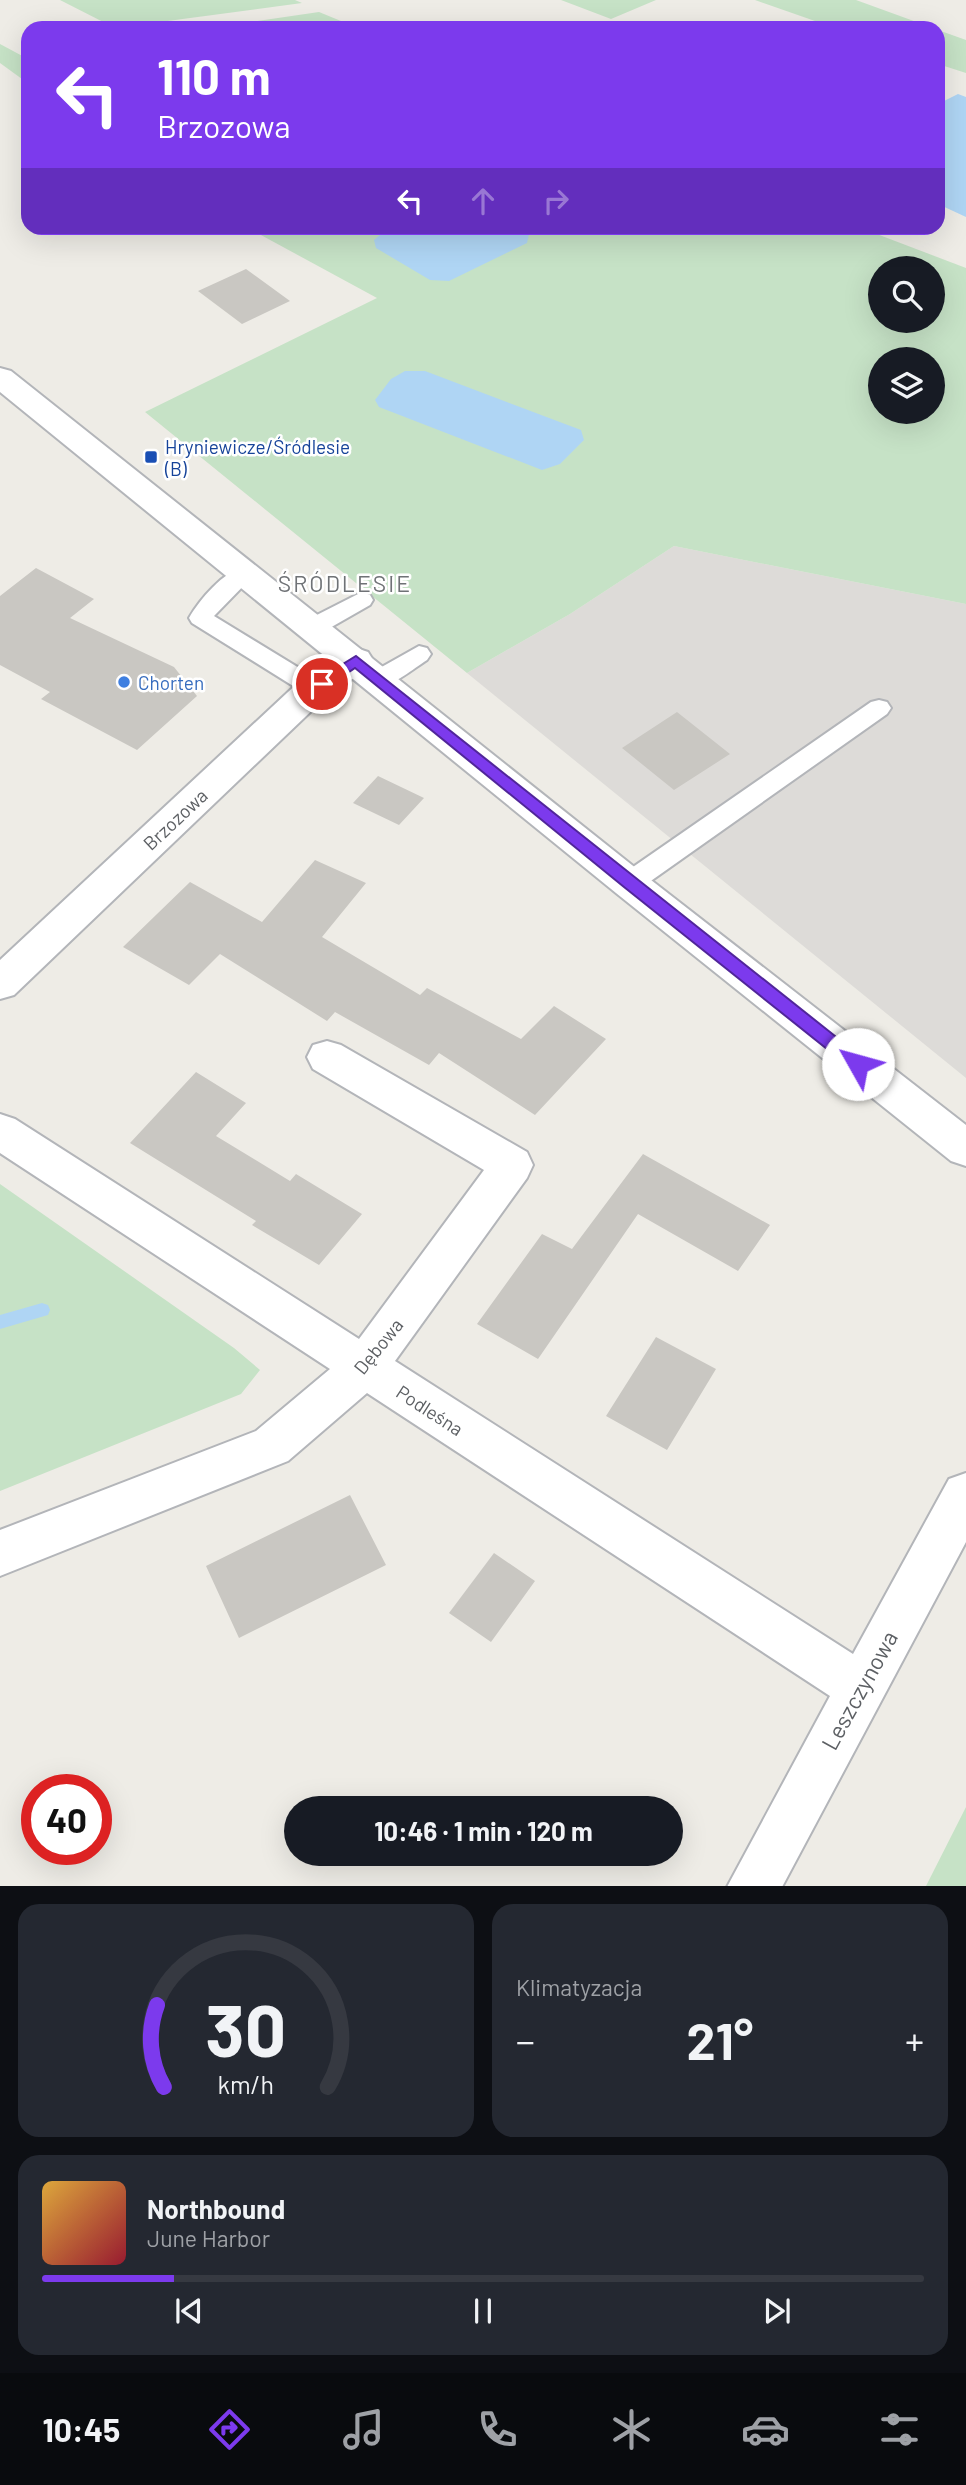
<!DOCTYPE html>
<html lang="pl">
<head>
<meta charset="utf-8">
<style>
	body { margin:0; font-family:Barlow,sans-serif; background:#242831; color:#f1f3f6; height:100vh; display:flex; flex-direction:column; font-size:26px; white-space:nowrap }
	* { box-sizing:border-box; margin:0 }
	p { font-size:23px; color:#9ea1a6 }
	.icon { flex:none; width:38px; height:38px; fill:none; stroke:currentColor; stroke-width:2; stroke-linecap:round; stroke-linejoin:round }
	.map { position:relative; height:1886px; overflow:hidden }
	.sheet { display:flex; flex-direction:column; gap:18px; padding:18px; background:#0d0f14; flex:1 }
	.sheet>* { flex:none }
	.banner { position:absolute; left:21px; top:21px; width:924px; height:214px; border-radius:21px; box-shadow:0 7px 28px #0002; background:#7c3aed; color:#fff; overflow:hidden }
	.fabs { position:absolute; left:868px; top:256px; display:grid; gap:14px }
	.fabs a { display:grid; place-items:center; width:77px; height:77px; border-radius:50%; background:#171b24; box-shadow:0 7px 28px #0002; font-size:35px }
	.speed { position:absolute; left:21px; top:1774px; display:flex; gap:14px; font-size:35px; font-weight:700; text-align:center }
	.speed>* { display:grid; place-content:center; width:91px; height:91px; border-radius:50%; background:#171b24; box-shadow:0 7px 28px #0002; line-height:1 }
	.speed .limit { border:10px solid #d22; background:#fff; color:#111 }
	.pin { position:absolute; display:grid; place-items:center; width:60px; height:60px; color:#fff; margin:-30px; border:4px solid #fff; border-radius:50%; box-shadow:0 2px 7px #0007 }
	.me { position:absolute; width:77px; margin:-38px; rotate:308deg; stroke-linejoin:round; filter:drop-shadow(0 0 5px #0008) }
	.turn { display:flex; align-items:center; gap:24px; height:147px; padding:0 21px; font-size:32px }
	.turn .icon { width:91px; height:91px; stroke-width:2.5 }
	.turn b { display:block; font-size:49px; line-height:60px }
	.lanes { display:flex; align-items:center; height:66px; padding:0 21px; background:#0003; justify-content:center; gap:35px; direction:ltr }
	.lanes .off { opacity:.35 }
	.big { font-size:52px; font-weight:700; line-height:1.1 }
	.sheet .widget { flex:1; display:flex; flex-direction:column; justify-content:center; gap:10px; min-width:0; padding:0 24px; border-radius:21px; background:#242831 }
	.sheet .dial { align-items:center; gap:0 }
	.dial svg { height:182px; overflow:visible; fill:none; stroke:#363941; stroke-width:7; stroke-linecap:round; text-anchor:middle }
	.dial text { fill:#f1f3f6; stroke:none }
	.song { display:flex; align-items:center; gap:21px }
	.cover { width:84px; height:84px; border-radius:10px; background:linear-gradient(135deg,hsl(40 70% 55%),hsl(350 70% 35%)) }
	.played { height:7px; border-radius:4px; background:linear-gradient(90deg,#7c3aed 15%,#363941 15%) }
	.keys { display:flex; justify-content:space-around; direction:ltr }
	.heat { display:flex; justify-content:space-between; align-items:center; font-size:38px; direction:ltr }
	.sheet .tiles { flex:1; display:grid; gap:18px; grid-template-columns:1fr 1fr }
	.widget:last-child { grid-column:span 2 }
	.trip { position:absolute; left:284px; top:1796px; width:399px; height:70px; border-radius:35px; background:#171b24; box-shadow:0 7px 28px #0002; font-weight:700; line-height:70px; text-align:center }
	.menu { display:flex; height:112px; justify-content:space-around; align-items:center; background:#090b0e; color:#9ea1a6 }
	.menu .icon { width:49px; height:49px }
	.menu .current { color:#7c3aed }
	.menu b { font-size:32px; color:#f1f3f6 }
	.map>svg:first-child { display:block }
	.industrial { fill:#dddbd8 }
	.green { fill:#c6e2c6; fill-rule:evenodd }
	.water { fill:#afd5f4 }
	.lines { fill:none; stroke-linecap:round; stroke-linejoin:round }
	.stream { fill:#afd5f4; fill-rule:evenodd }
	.building { fill:#c9c7c2 }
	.service-casing { stroke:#b3b5b9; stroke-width:4 }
	.minor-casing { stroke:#b3b5b9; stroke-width:4 }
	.tertiary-casing { stroke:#b3b5b9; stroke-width:4 }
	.service { fill:#fff; fill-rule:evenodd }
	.minor { fill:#fff; fill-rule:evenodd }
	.tertiary { fill:#fff; fill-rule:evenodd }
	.route { fill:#7c3aed; stroke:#51269a; stroke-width:2 }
	.transit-dot { fill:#1a4fb4; stroke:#fff; stroke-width:2.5 }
	.shop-dot { fill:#3f7fe0; stroke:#fff; stroke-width:2.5 }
	.labels { text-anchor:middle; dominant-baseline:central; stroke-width:5; stroke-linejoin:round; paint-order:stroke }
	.transit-label { font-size:19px; fill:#164399; stroke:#fff; text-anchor:start }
	.shop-label { font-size:19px; fill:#366cbe; stroke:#fff; text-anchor:start }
	.street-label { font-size:19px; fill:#5d6064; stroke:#fff }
	.quarter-label { font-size:23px; letter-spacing:2px; fill:#6f7276; stroke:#fff }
	.near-street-label { font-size:23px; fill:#5d6064; stroke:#fff }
</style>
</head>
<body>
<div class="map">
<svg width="966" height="1887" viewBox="0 0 966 1887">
	<rect width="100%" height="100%" fill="#eeece6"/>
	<path class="industrial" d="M674,546L966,604V1078L467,673L570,614Z"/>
	<path class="green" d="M60,0H295L302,3L115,28Z
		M561,0H656L611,19Z
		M755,0H856L933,28H835Z
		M319,12L358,28H210Z
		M938,30L966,40V73L938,64Z
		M0,44L28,59V76L22,79L0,63Z
		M248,228H861L966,268V604L674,546L570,614L467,673L145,412L377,298ZM880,268H933V320H880ZM880,359H933V411H880Z
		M0,1184L234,1348L260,1370L241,1394L0,1491Z
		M966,1807V1886H926Z"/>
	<path class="water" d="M958,94L966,97V217L938,204V104Z
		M388,228H528L530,230L527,243L449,281L430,280L376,248L374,240Z
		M405,371H425L581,430L584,440L560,464L542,470L379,407L375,400L391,379Z"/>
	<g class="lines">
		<path class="stream" d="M42,1303L48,1305L50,1310L48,1315L0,1329V1315Z"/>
	</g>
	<path class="building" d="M246,269L290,301L242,324L198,291Z
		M36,568L94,599L70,618L174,667L197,696L137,750L41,699L50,692L0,665V596Z
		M677,712L730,754L674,790L622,748Z
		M378,776L424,798L399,825L353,803Z
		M315,860L366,883L322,937L420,995L427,988L521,1039L554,1006L606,1039L535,1115L439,1053L429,1065L335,1012L327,1021L220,954L189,985L123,947L190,882L262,922Z
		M196,1072L246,1103L216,1136L290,1181L296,1174L362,1214L319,1265L252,1225L256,1221L130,1143Z
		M643,1154L770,1225L738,1271L638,1214L538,1359L477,1324L542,1234L572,1249Z
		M656,1337L716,1369L667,1450L606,1416Z
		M350,1495L386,1565L239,1638L206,1566Z
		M494,1553L535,1581L491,1642L449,1613Z"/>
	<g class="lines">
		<defs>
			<path id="service" d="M245,566L253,568L256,573L214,616L322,682L326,688L322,694L314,696L306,694L192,623L189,618C200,599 223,572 245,566Z
				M362,592L370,595L373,600L370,605L321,633L313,635L305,633L302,627L305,621Z
				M419,646L427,648L431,654L427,660C411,670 390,690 371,685L367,679L371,673Z
				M879,700L887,702L891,708L887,714L638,890L629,893L620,890L616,883L620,876L871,702Z"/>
			<path id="minor" d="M356,648L368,652L373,660L368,668L326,697L14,995L0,999V960L302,679L344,652Z
				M327,1041L341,1045L527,1152L533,1165L527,1178L395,1361L853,1654L949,1479L966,1473V1542L782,1887H727L830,1696L367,1393L288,1461L0,1576V1530L256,1431L330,1369L0,1153V1114L15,1119L359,1339L484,1170L313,1069L307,1057L313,1045Z"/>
			<path id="tertiary" d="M0,368L11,371L642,873L966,1125V1166L951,1161L616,893L0,392Z"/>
		</defs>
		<use href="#service" class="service-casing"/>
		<use href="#minor" class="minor-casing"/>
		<use href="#tertiary" class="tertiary-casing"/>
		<use href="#service" class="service"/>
		<use href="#minor" class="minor"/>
		<use href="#tertiary" class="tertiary"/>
	</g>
	<path class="route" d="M356,656L864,1059L866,1064L864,1069H852L624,887L355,668L327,687H317V680Z"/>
	<rect class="transit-dot" x="144" y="450" width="14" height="14" rx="3.5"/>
	<circle class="shop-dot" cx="124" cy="682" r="7"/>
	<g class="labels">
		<g class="transit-label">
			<text x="165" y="446">Hryniewicze/Śródlesie<tspan x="165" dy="22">(B)</tspan></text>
		</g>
		<g class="shop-label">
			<text x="138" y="682">Chorten</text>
		</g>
		<g class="street-label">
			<text transform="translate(175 819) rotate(-43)">Brzozowa</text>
			<text transform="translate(378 1346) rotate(-51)">Dębowa</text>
			<text transform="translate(430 1410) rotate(33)">Podleśna</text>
		</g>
		<g class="quarter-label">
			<text x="345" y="583">ŚRÓDLESIE</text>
		</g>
		<g class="near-street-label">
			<text transform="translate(859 1690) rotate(-61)">Leszczynowa</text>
		</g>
	</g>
</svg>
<div class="fabs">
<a><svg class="icon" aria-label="search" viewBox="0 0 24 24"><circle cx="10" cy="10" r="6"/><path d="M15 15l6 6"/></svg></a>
<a><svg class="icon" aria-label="layers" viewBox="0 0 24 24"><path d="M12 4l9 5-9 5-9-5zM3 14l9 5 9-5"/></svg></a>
</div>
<div class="speed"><div class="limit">40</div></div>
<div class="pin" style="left:322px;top:684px;background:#d93025"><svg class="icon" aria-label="arrive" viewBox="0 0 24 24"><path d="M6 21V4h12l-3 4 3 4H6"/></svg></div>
<svg class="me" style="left:858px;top:1064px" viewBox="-20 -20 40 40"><circle r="19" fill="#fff"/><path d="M0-13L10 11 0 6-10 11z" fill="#7c3aed"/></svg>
<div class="trip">10:46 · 1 min · 120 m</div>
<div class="banner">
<div class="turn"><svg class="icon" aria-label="left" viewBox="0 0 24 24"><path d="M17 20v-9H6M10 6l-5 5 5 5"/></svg><div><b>110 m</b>Brzozowa</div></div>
<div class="lanes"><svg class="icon" aria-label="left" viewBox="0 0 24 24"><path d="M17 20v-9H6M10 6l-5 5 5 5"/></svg><svg class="icon off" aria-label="ahead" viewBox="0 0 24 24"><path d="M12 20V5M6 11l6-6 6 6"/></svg><svg class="icon off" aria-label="right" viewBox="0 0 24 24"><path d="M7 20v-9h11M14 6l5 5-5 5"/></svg></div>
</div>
</div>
<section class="sheet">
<div class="tiles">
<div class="widget dial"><svg viewBox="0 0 100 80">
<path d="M14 69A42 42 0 1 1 86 69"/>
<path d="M14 69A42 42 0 0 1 11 33" stroke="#7c3aed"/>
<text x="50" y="56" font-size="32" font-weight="700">30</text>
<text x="50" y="72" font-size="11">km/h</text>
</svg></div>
<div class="widget"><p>Klimatyzacja</p>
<div class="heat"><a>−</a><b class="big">21°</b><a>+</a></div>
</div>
<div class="widget">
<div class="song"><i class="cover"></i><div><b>Northbound</b><p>June Harbor</p></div></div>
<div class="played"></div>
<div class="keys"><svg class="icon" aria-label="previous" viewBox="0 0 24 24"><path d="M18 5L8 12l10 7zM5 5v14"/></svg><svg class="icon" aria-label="pause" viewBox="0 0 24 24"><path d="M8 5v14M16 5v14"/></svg><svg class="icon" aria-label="next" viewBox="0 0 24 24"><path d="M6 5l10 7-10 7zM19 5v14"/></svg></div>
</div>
</div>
</section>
<nav class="menu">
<b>10:45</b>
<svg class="icon current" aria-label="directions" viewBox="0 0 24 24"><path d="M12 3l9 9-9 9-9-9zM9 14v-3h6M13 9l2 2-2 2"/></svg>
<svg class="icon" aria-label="music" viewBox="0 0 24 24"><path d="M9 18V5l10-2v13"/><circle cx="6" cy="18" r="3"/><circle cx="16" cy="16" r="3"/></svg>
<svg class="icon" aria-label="phone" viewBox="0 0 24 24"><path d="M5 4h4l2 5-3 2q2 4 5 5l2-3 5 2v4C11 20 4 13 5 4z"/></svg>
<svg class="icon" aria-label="climate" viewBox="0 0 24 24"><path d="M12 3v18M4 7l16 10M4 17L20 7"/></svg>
<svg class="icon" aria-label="car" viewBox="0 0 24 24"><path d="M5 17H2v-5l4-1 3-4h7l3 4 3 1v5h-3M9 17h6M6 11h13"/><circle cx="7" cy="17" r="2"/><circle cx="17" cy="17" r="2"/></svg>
<svg class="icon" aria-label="filters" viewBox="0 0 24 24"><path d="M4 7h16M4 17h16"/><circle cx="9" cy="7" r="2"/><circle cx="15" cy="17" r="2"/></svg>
</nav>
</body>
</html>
